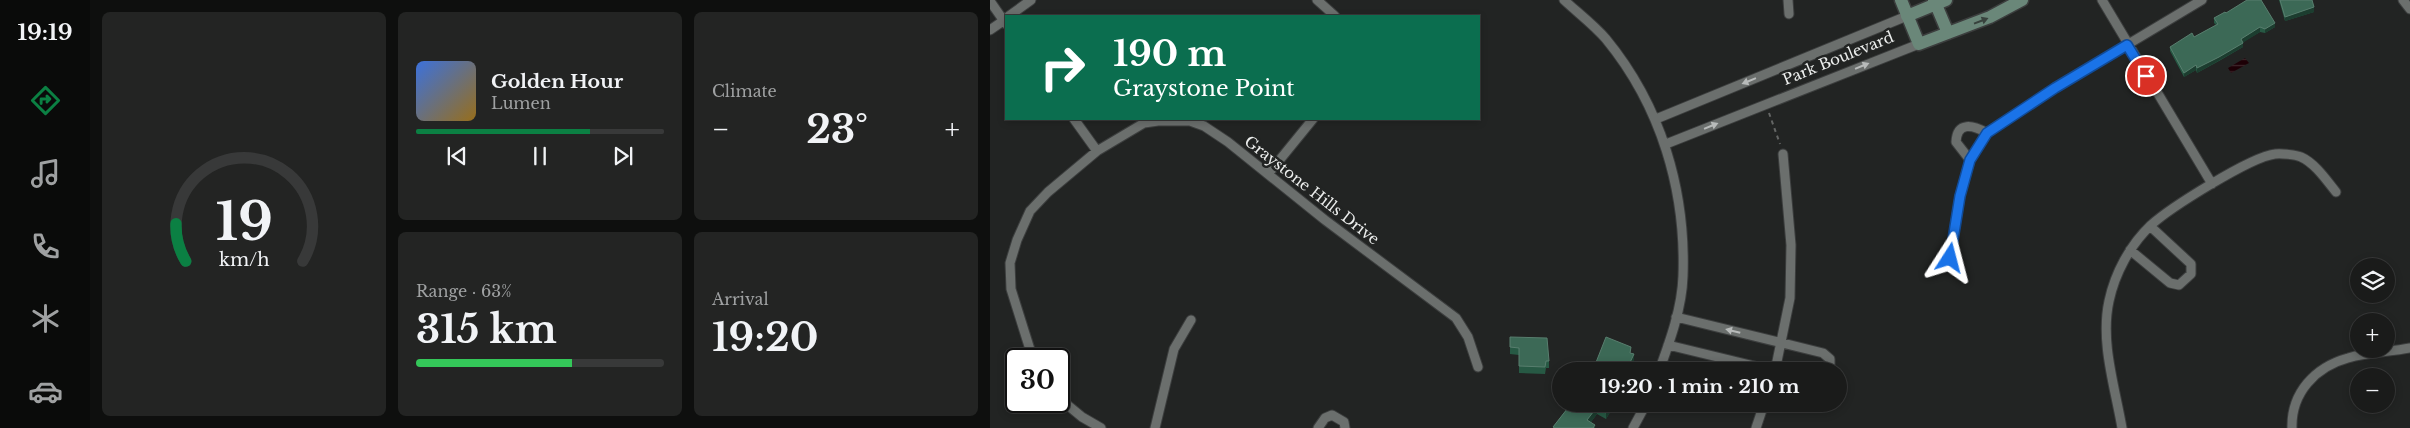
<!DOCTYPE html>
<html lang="en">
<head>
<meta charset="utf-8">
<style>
	body { margin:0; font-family:"Libre Baskerville",serif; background:#232423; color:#f1f3f6; height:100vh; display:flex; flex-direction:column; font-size:19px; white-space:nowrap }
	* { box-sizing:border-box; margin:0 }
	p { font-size:16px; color:#9fa1a2 }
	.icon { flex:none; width:28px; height:28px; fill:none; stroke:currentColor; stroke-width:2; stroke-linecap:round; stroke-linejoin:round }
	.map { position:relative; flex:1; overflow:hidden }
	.details { display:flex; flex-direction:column; gap:12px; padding:12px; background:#0e0f0e; width:900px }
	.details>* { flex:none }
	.hud { position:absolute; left:15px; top:15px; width:475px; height:105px; border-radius:0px; box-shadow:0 2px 8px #0003,0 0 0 1px #383939; background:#0b6e4f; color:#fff; overflow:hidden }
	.controls { position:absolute; left:1360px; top:258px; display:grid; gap:10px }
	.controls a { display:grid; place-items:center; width:45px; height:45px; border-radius:50%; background:#1a1b1a; box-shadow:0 2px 8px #0003,0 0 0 1px #383939; font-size:25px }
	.speed { position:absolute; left:15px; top:348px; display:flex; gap:10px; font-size:25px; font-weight:700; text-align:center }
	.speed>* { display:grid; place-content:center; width:65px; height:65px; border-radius:50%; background:#1a1b1a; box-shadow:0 2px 8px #0003,0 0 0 1px #383939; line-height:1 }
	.speed .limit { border:2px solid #111; border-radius:8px; background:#fff; color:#111 }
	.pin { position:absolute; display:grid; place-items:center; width:42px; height:42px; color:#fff; margin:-21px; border:2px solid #fff; border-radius:50%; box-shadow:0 1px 5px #0007 }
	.me { position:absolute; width:55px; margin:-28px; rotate:9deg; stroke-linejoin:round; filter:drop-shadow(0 0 4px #0008) }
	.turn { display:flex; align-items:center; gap:18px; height:105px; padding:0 25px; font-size:22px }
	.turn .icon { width:65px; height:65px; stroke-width:2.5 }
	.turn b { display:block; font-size:35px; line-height:42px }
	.big { font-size:38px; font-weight:700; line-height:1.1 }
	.details .widget { flex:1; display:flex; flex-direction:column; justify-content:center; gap:8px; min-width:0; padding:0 18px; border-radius:8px; background:#232423 }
	.details .dial { align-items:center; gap:0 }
	.dial svg { height:130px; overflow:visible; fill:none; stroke:#383939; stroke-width:7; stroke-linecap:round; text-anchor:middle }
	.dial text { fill:#f1f3f6; stroke:none }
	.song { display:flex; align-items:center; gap:15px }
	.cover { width:60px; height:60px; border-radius:8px; background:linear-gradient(135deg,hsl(220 70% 55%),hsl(40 70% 35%)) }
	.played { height:5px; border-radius:2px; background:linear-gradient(90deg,#0b8043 70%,#383939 70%) }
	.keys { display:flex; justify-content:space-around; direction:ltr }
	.heat { display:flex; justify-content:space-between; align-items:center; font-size:28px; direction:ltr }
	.charge { height:8px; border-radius:4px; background:linear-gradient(90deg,#34c759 63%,#383939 0) }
	.details .tiles { flex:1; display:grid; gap:12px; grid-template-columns:repeat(3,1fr) }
	.widget:first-child { grid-row:span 2 }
	.trip { position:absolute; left:562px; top:362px; width:295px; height:50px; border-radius:25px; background:#1a1b1a; box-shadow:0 2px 8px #0003,0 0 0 1px #383939; font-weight:700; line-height:50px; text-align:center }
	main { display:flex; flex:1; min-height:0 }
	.menu { display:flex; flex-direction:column; width:90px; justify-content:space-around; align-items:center; background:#0a0b0a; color:#9fa1a2 }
	.menu .icon { width:35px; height:35px }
	.menu .active { color:#0b8043 }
	.menu b { font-size:22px; color:#f1f3f6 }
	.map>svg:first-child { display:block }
	.water { fill:url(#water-rules) }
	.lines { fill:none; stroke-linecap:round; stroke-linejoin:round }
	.street-casing { stroke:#3c3e3e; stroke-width:11 }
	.secondary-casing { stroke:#3c3e3e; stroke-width:15 }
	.path { stroke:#646665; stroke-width:2; stroke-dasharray:4 4; stroke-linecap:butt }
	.street { stroke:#6b6f6d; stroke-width:9 }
	.secondary { stroke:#6a8779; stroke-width:12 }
	.wall { fill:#275944 }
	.shaded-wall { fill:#1c3d2f }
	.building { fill:#3c6956; stroke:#587e6e }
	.oneway { fill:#38423d }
	.oneway2 { fill:#b8bbba }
	.route-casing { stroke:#114b97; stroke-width:12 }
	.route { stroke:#1a73e8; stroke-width:9 }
	.labels { text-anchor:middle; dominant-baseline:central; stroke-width:5; stroke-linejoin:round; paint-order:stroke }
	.street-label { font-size:15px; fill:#eceeed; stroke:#222423 }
</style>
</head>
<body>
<main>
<nav class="menu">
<b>19:19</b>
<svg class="icon active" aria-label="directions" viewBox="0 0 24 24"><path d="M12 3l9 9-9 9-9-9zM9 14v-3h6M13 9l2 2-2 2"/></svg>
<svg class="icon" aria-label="music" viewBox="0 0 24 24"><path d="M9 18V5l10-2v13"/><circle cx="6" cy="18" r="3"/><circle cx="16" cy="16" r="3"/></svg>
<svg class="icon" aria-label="phone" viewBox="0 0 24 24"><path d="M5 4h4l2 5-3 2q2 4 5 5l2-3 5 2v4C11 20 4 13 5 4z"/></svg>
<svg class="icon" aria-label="climate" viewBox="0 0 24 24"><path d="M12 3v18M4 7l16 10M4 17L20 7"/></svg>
<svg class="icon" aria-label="car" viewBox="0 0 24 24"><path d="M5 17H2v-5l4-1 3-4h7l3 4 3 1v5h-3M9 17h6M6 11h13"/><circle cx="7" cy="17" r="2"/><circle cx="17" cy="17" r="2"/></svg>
</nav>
<section class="details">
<div class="tiles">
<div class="widget dial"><svg viewBox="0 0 100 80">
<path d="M14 69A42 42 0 1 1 86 69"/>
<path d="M14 69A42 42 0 0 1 8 46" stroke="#0b8043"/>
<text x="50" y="56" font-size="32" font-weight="700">19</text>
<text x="50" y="72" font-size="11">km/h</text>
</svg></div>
<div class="widget">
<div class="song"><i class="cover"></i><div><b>Golden Hour</b><p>Lumen</p></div></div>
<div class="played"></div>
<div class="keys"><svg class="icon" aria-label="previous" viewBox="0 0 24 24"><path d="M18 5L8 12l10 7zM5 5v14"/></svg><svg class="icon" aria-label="pause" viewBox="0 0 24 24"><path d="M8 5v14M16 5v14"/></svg><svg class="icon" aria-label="next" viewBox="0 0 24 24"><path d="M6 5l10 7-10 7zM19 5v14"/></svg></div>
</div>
<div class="widget"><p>Climate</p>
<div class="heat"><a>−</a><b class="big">23°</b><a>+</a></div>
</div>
<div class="widget"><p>Range · 63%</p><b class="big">315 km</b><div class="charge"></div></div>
<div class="widget"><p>Arrival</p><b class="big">19:20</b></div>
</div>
</section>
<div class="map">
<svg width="1420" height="428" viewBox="0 0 1420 428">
	<defs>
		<pattern id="water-rules" width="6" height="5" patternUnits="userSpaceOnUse" patternTransform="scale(1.25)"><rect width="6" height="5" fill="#1d0006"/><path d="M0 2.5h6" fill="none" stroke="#3e262b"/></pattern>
	</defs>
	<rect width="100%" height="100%" fill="#222423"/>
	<path class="water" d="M1255,58L1259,63L1241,73L1238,68Z"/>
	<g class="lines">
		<defs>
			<path id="street" d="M327,0L345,16
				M574,0C588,13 604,25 616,39C671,106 696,190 693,276C692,308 680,341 669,371
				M798,0L799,14
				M1112,0L1222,184
				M1413,0L1420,9
				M0,1L16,24
				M19,16L41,0
				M0,30L16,19
				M84,119L107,151
				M666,119L917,16
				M676,144L929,44
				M980,160L966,142C967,121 983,125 997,133
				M279,173L323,119
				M1140,250L1180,283L1189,285L1201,274V264L1160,226
				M960,258L970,196L980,160L997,133L1065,88L1212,0
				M686,317L833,353L840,359V371
				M678,345L785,371
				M43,359L21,289L20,263L27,240L40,211L58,192L107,151L154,123L168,121H200L214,126L238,142L335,220L466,318L478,337L488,367
				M785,371L800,298L801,245L793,154
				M69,398L92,417L111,428
				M165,428L184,349L201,320
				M328,428L335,418L342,415L354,422L355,428
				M643,428L656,404
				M766,428L774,404
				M1132,428C1125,387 1110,342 1119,301C1125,273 1140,245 1161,225C1180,208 1260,157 1285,154C1291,153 1306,155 1311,157C1325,163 1337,181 1346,192
				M1302,428C1301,393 1325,367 1358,358C1378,352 1400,352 1420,348"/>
			<path id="secondary" d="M911,0L929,44L1000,17L1032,0
				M944,0L958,33
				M917,16L956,0"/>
		</defs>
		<use href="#street" class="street-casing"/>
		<use href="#secondary" class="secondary-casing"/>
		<path class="path" d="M779,113L790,144"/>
		<use href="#street" class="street"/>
		<use href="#secondary" class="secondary"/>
	</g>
	<path class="wall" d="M1289,0H1322L1324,12L1295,21Z
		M1236,13L1285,27L1275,33L1270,32L1253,42V47L1229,61L1207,73L1206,70L1194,77L1180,51V47L1204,37L1226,25L1224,23V18Z
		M520,337L559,361V368H556L555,374L529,373V355L520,354Z
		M581,404H622V409L616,419L607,414L601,422L605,428H563V427Z"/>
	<path class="shaded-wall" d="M1324,7V12L1295,21V17Z
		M1285,23V27L1275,33V29Z
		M1270,27V32L1251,44V39Z
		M1253,43V47L1207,73V68Z
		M1206,65V70L1194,77V73Z
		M644,354V361L639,371H636Z
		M621,404H622V409L616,419V413Z
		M607,407V414L597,427V420Z"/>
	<path class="building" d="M1257,0H1271L1285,23L1275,29L1270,27L1251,39L1253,43L1229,57L1207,68L1206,65L1194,73L1180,47L1202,33L1204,37L1228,24L1224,18L1235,12L1236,13Z
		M1290,0H1322L1324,7L1295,17Z
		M520,337L557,338L559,361H556L555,367L529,366V348L520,347Z
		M616,337L641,347L640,353L644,354L636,371H594L597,367L603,370Z
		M581,404H621L616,413L607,407L597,420L605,425L603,428H565L563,427Z"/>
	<defs><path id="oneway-solid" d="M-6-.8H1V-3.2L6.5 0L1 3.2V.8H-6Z" transform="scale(1.25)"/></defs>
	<use class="oneway" href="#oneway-solid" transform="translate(991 21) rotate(-21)"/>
	<g class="oneway2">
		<use href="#oneway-solid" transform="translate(872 66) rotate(-22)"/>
		<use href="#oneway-solid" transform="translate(759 81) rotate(158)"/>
		<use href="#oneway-solid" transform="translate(721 126) rotate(-22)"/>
		<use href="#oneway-solid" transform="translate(743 331) rotate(-166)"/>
	</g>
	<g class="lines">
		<defs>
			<path id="route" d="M960,258L970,196L980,160L997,133L1065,88L1137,45L1156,76"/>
		</defs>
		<use href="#route" class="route-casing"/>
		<use href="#route" class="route"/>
	</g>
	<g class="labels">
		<g class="street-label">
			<text transform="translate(848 58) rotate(-22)">Park Boulevard</text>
			<text transform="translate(322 190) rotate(38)">Graystone Hills Drive</text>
		</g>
	</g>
</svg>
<div class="controls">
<a><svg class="icon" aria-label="layers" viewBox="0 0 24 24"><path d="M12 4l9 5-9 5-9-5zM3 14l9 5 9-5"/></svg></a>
<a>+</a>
<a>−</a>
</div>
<div class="speed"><div class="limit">30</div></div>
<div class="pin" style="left:1156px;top:76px;background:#d93025"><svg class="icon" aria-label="arrive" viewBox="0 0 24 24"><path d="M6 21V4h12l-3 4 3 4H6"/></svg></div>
<svg class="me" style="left:960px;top:258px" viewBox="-20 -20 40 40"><path d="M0-17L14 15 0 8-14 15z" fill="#1a73e8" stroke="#fff" stroke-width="4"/></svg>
<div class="trip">19:20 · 1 min · 210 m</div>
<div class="hud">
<div class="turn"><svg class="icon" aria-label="right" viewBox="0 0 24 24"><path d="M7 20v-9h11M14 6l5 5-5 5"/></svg><div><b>190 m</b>Graystone Point</div></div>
</div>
</div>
</main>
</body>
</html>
